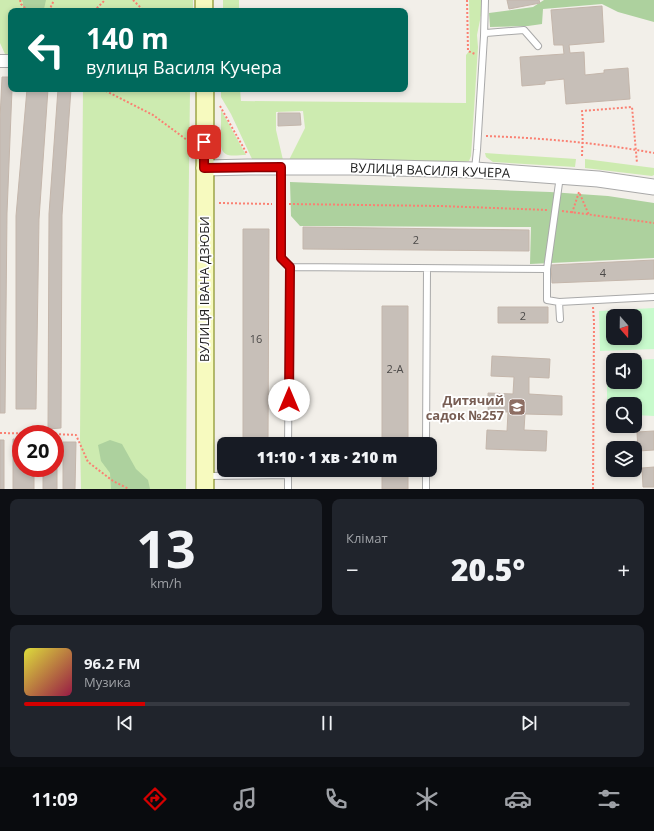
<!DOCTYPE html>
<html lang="uk">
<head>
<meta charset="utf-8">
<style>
	body { margin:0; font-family:"Open Sans",sans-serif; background:#20242c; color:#f1f3f6; height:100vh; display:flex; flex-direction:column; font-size:15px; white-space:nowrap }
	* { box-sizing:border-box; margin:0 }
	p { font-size:13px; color:#9ea1a6 }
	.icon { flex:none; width:22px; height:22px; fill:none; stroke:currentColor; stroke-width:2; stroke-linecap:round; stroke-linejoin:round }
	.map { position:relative; height:489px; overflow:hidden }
	.sheet { display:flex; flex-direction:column; gap:10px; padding:10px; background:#0d0f14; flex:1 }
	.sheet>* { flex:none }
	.top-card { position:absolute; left:8px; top:8px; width:400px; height:84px; border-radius:8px; box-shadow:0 2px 6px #0003; background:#00695c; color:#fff; overflow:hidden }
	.needle { width:26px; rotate:160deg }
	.buttons { position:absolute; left:606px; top:309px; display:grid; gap:8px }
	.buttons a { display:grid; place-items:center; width:36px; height:36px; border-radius:8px; background:#171b24; box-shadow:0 2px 6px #0003; font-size:20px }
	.speed { position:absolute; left:12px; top:425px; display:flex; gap:8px; font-size:20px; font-weight:700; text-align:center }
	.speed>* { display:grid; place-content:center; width:52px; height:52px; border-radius:50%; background:#171b24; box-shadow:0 2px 6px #0003; line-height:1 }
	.speed .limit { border:6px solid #d22; background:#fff; color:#111 }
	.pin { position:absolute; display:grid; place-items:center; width:34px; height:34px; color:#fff; margin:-17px; border-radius:8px; box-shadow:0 2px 6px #0006 }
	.me { position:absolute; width:44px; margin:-22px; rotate:0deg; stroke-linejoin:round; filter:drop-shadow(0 0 3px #0008) }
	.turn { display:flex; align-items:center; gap:14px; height:84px; padding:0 12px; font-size:18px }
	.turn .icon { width:52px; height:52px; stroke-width:2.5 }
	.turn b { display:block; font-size:28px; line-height:34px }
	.big { font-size:30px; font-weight:800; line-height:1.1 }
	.sheet .tile { flex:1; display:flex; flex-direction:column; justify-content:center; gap:6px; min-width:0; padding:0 14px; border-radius:8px; background:#20242c }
	.sheet .dial { align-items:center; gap:0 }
	.dial b { font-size:52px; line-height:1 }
	.song { display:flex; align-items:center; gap:12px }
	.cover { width:48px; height:48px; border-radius:6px; background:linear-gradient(135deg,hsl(60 70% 55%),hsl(340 70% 35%)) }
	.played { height:4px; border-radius:2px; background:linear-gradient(90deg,#d40000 20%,#363941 20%) }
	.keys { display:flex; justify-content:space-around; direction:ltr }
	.heat { display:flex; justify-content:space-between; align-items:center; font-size:22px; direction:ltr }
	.sheet .tiles { flex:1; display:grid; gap:10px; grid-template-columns:1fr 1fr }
	.tile:last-child { grid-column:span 2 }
	.trip { position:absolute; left:217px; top:437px; width:220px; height:40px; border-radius:8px; background:#171b24; box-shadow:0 2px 6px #0003; font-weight:800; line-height:40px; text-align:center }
	.tabs { display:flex; height:64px; justify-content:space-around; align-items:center; background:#090b0e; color:#9ea1a6 }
	.tabs .icon { width:28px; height:28px }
	.tabs .current { color:#d40000 }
	.tabs b { font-size:18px; color:#f1f3f6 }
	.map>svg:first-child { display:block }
	.grass { fill:#cdebb0 }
	.forest { fill:#add19e }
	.park { fill:#c8facc; fill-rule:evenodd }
	.building { fill:#c7bfb8; stroke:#c4b6ab }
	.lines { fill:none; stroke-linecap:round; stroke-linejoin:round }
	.service-casing { stroke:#a9a9a9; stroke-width:8 }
	.minor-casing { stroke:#a9a9a9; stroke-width:14 }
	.tertiary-casing { stroke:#a9a9a9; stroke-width:17 }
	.secondary-casing { stroke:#707d05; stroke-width:19 }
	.path { stroke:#fa8072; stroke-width:2; stroke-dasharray:2 2; stroke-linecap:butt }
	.service { stroke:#fff; stroke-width:6 }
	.minor { stroke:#fff; stroke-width:12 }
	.tertiary { stroke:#fff; stroke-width:15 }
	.secondary { stroke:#f7fabf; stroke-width:17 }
	.route-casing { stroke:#8a0000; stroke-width:10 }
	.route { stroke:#d40000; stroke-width:7 }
	.labels { text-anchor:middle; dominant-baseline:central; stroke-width:3.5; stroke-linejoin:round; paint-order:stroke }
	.number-label { font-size:11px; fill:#4b4948 }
	.street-label { font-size:13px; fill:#222; stroke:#fff }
	.education-label { font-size:13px; font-weight:bold; fill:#785e54; stroke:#fff; text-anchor:end }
</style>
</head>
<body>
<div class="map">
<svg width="654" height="489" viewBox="0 0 654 489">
	<rect width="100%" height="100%" fill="#f2efe9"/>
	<path class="grass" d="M0,0H193V11H11V56L5,54L0,43Z
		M223,0H239V11H223Z
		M469,0H481L482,10L477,35L478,47L471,156L469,161L464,162L289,160L305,128L303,111L276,112V130L283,160L252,159L231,114L221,97V89H240L241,101L466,103V55L470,50Z
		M83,89L190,90L187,334L186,489H81L80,439Z
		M221,110L246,155C235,155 223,159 221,146Z
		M485,153L576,159L575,167L493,162L486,157Z
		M585,159L654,168V175L652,176L585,168Z"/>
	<path class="forest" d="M21,0H46L44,9L42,11H23V2Z
		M544,0H654V22L618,12L602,4L543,9L542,24L528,26L490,27L489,13L533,7Z
		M290,182L550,192L608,196L654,203V258L530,264L531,227L300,226L291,216Z
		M110,440L122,444L136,469L148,480L150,489H111L110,473L101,461L98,445Z"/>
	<path class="park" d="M654,308V349L600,351L599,311ZM613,316H635V338H613Z
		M654,359V416L635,415V404H613V415H607V362H613V382H635V360Z"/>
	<path class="building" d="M507,0H539L540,3L509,9Z
		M602,6L604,42L569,45L570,53L584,52L585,75L604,73V70L628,68L630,99L566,104L564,79L545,81V84L522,86L520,57L564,54L563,45H554L551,10Z
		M2,77H11V89H12L7,213L5,413H0V119Z
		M27,89H48L39,219L36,409H16V216Z
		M58,89H71L62,215L61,428L48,429L49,214Z
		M278,113H300L301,125L278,126Z
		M303,227L529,230V251L303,249Z
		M243,229H269L268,444H243Z
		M654,260V279L552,283L551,265Z
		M382,306H408V444H382Z
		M498,307H548V323H498Z
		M492,356L550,359L549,378L529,377V394L562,396V415L525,414L524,430L547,431L546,451L486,449L487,430L507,431L508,412L488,411V393L513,394L514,377L491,376Z
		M654,431V450L638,451L637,432Z
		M13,439H21V468H34V489H13Z
		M0,440H4V489H0Z
		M55,440H57V489H43V468H55Z
		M63,442H76L75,489H63Z
		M654,467V487H643L642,468Z
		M382,470H408V489H382Z"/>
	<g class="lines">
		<defs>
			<path id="service" d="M484,36L485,0
				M281,167V258L290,267L288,444
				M475,169L477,150L484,36L486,33L524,30L538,46
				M560,176L547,269V300L559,302L654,297
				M290,267L547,269
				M559,302L560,319
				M426,444L427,269
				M205,476L288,475
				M288,489V470
				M426,489V470"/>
			<path id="minor" d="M0,61H11"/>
			<path id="tertiary" d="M204,168L248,167H354L475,170L598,179L654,187"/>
			<path id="secondary" d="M204,0V11
				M205,489V89"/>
		</defs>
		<use href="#service" class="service-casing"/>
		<use href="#minor" class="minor-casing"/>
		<use href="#tertiary" class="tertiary-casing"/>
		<use href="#secondary" class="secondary-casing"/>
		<path class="path" d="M20,0L21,4L28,11
			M133,0L144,11
			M467,0L468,51L475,54
			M49,11L54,0
			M94,11L105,0
			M102,89L153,115L187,140
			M220,106L247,154
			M486,136C542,138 599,143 654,153
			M582,156L583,124L582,111L632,107L637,163
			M219,203L272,204
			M289,204L440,206L548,210
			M562,211L654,223
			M572,213L579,192L589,215
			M0,433L50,434
			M55,434L76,435L88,462L113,481L129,489
			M593,489L594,322L593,307"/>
		<use href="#service" class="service"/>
		<use href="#minor" class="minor"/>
		<use href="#tertiary" class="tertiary"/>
		<use href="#secondary" class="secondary"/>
	</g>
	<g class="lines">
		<defs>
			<path id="route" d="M204,142V168L281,167V258L290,267L289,400"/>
		</defs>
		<use href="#route" class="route-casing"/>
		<use href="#route" class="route"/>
	</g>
	<defs>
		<symbol id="school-square" viewBox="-11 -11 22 22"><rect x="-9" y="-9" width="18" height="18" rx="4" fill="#8d6e63" stroke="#fff"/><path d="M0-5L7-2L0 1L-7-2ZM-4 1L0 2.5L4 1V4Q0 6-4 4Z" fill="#fff"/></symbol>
	</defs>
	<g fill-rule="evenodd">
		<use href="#school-square" x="507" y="397" width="20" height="20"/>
	</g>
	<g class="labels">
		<g class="number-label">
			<text x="416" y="239">2</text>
			<text x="603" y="272">4</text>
			<text x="523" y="315">2</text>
			<text x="256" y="338">16</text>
			<text x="395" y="368">2-А</text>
		</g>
		<g class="street-label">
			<text transform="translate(430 170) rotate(2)">ВУЛИЦЯ ВАСИЛЯ КУЧЕРА</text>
			<text transform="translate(204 289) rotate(-90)">ВУЛИЦЯ ІВАНА ДЗЮБИ</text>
		</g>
		<g class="education-label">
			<text x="504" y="400">Дитячий<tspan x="504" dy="15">садок №257</tspan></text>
		</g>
	</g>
</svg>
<div class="buttons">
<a><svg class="needle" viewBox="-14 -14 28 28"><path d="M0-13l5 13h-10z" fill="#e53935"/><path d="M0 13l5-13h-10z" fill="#9ea1a6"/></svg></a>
<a><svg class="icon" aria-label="sound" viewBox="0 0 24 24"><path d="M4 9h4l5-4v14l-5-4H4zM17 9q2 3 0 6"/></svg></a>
<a><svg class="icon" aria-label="search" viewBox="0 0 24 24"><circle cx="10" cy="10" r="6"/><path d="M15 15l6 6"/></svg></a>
<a><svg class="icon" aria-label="layers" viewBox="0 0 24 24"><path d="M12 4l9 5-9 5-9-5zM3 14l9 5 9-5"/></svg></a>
</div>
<div class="speed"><div class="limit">20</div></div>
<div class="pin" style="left:204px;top:142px;background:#d93025"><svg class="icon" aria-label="arrive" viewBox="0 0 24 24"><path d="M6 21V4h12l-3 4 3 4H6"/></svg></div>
<svg class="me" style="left:289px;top:400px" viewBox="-20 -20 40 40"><circle r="19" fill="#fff"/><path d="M0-13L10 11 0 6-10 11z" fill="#d40000"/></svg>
<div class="trip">11:10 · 1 хв · 210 m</div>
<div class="top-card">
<div class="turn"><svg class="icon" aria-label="left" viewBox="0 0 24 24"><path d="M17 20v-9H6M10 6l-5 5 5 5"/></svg><div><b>140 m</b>вулиця Василя Кучера</div></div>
</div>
</div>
<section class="sheet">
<div class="tiles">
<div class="tile dial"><b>13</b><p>km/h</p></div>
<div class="tile"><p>Клімат</p>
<div class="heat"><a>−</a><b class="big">20.5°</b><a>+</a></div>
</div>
<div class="tile">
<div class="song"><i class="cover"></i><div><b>96.2 FM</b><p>Музика</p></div></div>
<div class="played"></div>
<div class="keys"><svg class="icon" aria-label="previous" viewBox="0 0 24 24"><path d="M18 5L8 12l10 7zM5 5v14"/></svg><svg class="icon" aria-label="pause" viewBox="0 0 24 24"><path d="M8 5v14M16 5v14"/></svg><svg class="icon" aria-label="next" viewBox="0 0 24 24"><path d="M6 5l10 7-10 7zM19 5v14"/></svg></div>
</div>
</div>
</section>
<nav class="tabs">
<b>11:09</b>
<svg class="icon current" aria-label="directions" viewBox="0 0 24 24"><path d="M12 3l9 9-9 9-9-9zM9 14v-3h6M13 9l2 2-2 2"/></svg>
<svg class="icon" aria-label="music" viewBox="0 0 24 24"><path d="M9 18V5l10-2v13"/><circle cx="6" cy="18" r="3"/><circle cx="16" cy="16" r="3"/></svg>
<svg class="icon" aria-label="phone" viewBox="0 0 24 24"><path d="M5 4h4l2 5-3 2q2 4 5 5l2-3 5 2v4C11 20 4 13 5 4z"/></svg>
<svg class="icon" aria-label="climate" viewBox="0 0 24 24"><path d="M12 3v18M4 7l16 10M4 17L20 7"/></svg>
<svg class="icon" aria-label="car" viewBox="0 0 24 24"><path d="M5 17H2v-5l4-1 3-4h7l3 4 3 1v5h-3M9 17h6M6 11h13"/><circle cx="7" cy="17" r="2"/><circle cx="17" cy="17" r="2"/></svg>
<svg class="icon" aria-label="filters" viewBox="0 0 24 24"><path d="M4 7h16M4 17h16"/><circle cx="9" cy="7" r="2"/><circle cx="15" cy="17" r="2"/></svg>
</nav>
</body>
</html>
